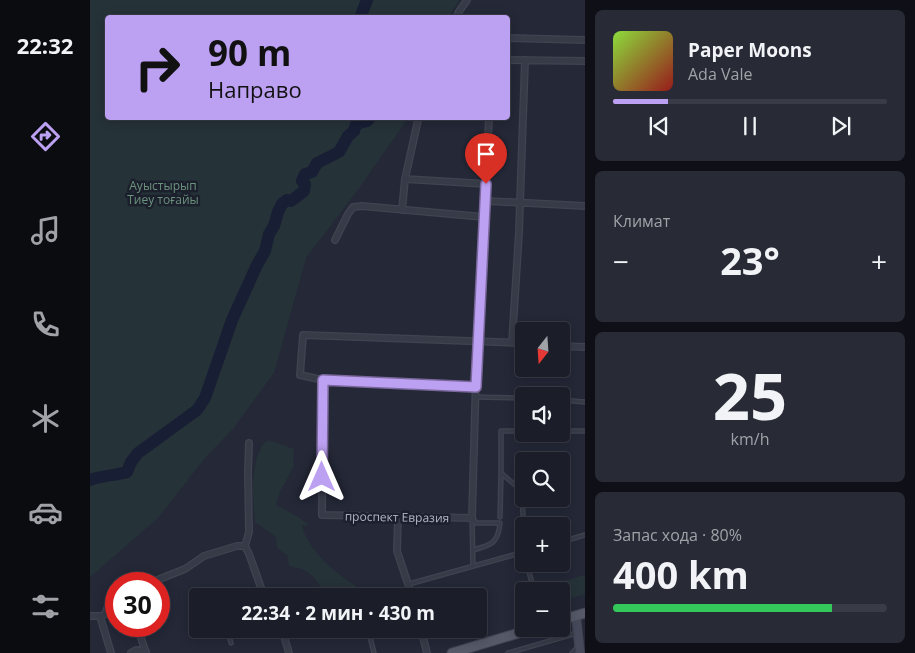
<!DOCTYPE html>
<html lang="ru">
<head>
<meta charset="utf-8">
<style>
	body { margin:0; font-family:"Open Sans",sans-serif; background:#282b35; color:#f1f3f6; height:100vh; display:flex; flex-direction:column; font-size:19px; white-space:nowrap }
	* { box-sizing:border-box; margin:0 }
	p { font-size:16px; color:#a0a2a8 }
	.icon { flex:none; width:28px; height:28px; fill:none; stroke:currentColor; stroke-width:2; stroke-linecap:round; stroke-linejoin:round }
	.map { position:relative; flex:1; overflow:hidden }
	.side { display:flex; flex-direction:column; gap:10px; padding:10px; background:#0f1017; width:330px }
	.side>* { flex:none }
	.guide { position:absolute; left:15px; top:15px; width:405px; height:105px; border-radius:5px; box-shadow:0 2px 12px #0003,0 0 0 1px #393c46; background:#bca0f2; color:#111; overflow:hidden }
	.needle { width:32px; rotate:197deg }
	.buttons { position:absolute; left:425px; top:322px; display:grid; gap:10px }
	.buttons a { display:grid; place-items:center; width:55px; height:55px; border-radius:5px; background:#1b1e29; box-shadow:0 2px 12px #0003,0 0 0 1px #393c46; font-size:25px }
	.speed { position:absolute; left:15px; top:572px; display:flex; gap:10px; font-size:25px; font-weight:700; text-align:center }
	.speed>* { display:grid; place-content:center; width:65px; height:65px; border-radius:50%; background:#1b1e29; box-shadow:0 2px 12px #0003,0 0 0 1px #393c46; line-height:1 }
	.speed .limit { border:8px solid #d22; background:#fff; color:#111 }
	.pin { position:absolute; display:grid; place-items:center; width:42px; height:42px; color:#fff; margin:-51px -21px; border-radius:50% 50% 50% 0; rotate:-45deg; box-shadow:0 0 5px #0007 }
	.pin .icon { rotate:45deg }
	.me { position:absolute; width:55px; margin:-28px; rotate:0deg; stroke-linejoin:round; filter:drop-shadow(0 0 4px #0008) }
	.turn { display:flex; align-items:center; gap:18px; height:105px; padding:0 20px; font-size:22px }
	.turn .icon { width:65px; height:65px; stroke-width:2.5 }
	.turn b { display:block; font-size:35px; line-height:42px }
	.big { font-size:38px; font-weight:700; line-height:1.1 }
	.side .widget { flex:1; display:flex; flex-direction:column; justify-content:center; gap:8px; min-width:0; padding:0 18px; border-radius:8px; background:#282b35 }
	.side .dial { align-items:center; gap:0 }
	.dial b { font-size:65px; line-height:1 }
	.song { display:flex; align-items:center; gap:15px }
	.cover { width:60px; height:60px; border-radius:8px; background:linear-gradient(135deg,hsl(90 70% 55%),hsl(0 70% 35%)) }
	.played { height:5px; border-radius:2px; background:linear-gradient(90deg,#bca0f2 20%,#393c46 20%) }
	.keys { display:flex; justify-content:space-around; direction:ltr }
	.heat { display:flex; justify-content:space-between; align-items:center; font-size:28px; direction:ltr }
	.charge { height:8px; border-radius:4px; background:linear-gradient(90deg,#34c759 80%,#393c46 0) }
	.trip { position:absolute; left:99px; top:588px; width:298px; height:50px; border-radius:5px; background:#1b1e29; box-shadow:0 2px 12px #0003,0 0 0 1px #393c46; font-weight:700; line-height:50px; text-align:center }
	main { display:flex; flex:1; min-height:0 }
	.tabs { display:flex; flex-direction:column; width:90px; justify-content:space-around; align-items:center; background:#0b0c10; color:#a0a2a8 }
	.tabs .icon { width:35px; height:35px }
	.tabs .on { color:#bca0f2 }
	.tabs b { font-size:22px; color:#f1f3f6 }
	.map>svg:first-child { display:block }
	.green { fill:#253238 }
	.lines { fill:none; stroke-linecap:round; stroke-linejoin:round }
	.river { stroke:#181e34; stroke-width:12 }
	.lane-casing { stroke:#404451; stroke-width:5.5 }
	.street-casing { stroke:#404451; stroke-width:8 }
	.secondary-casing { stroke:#404451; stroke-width:10 }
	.primary-casing { stroke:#404451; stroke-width:11 }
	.lane { stroke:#373b48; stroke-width:3 }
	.street { stroke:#373b48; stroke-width:5.5 }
	.secondary { stroke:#45495a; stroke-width:8 }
	.primary { stroke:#555968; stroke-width:9 }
	.route-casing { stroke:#7a689d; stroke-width:12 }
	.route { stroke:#bca0f2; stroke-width:9 }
	.labels { text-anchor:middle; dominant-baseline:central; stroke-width:5; stroke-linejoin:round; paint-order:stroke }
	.park-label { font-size:12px; fill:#6b927c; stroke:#1c202d }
	.street-label { font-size:12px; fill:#b2b5c4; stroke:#1c202d }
</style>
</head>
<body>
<main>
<nav class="tabs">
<b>22:32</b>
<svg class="icon on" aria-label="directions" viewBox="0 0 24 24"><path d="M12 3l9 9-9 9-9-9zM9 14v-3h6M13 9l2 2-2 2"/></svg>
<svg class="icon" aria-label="music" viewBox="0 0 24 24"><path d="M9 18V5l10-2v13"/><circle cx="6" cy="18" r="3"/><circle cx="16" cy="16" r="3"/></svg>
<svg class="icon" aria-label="phone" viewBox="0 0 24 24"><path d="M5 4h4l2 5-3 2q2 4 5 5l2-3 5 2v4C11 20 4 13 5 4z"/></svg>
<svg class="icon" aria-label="climate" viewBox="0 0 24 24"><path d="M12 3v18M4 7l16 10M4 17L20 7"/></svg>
<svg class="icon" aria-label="car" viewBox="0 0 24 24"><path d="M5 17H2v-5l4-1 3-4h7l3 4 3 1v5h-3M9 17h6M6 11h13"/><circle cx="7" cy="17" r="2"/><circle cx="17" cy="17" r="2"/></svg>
<svg class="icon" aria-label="filters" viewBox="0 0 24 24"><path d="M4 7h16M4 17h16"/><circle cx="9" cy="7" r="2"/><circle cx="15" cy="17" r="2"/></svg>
</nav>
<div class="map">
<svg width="495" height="653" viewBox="0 0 495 653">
	<rect width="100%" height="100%" fill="#242837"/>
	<path class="green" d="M0,0H369L359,17L18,18V118H318L270,187L216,258L184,373L143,429L114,459L68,518L0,577Z
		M179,440L204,449L203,461L204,466L189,494L186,505C195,510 214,519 219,526L212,525C219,556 257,582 283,596H232C231,578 216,568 199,566L197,555L187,548L186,537L165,522C163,498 160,469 171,448C172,444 176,442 179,440Z
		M495,575V594L471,601V591H448V589Z"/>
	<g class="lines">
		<path class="river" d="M270,18L277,0
			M0,480C12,475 24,476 37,472L41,462L48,453L107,410L115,398L142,320L167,265L175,251L179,234L184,226L188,212L192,204L197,200L201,201L214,191L215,184L212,181L215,174L222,172L227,163L249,152L258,136L264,131L266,124L277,121L280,118"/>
		<defs>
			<path id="lane" d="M386,397L434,398
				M471,400L495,402
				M434,431H411V473L432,491L434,539
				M471,431H495
				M410,517L411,474
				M383,518L386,523H410C408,543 402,545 383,550
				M382,519L383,566
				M471,542L495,535
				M437,564L444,591
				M319,584L434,552
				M137,629L141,643
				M278,629L284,653
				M418,653L487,633
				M482,653L489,646"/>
			<path id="street" d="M368,18V13L377,0
				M418,38L495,40
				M418,60L495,61
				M315,179L397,184
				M396,201L495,206
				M312,210L315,179L328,120
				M245,240L258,214L263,207L272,206L394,217
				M422,343L429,232L435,60
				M471,346L495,347
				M233,380L232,515L382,518L387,340L399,118
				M386,387L233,380L210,375L213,335L434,343
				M159,443L158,472L159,532L155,546L159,554L174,596
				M308,517L307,551L322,596
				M57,584L95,569L114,556L147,546H155
				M15,614L20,600L26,597
				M0,616H10L26,611
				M10,616L21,653
				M47,626L56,653
				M192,629L199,653
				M331,629L337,653
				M41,653L46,650L56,652"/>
			<path id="secondary" d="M486,616L490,653"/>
			<path id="primary" d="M471,620L495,613
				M362,653L442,629"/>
		</defs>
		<use href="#lane" class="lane-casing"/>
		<use href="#street" class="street-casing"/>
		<use href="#secondary" class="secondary-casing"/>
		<use href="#primary" class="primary-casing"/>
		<use href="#lane" class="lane"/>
		<use href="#street" class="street"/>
		<use href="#secondary" class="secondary"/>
		<use href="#primary" class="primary"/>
	</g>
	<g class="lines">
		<defs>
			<path id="route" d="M232,477L233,380L386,387L396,184"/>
		</defs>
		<use href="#route" class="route-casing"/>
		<use href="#route" class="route"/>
	</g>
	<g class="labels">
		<g class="park-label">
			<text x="73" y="185">Ауыстырып<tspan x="73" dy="14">Тиеу тоғайы</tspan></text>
		</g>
		<g class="street-label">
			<text transform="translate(307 517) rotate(1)">проспект Евразия</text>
		</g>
	</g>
</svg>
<div class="buttons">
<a><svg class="needle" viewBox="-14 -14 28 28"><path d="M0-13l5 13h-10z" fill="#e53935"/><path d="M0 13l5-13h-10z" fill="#a0a2a8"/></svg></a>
<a><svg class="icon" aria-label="sound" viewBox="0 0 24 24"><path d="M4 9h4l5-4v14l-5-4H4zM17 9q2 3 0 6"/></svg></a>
<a><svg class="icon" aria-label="search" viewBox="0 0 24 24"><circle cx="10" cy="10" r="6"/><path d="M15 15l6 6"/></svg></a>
<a>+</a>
<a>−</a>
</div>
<div class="speed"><div class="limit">30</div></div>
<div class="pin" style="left:396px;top:184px;background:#d93025"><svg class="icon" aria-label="arrive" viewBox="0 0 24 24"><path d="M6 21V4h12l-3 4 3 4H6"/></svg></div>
<svg class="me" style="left:232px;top:477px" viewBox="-20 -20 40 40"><path d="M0-17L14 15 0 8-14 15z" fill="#bca0f2" stroke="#fff" stroke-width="4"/></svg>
<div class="trip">22:34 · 2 мин · 430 m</div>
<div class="guide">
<div class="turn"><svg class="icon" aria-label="right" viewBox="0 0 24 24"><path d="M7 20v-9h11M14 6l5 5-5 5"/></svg><div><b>90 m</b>Направо</div></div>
</div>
</div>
<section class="side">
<div class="widget">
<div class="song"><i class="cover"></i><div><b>Paper Moons</b><p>Ada Vale</p></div></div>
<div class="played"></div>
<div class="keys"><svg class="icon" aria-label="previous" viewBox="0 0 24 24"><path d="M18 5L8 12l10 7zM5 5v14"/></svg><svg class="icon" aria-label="pause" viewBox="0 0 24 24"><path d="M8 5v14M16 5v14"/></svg><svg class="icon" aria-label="next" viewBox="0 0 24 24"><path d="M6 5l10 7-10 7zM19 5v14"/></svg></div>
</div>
<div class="widget"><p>Климат</p>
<div class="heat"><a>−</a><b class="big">23°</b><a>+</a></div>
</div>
<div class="widget dial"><b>25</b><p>km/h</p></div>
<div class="widget"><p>Запас хода · 80%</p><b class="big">400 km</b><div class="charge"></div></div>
</section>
</main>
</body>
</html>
